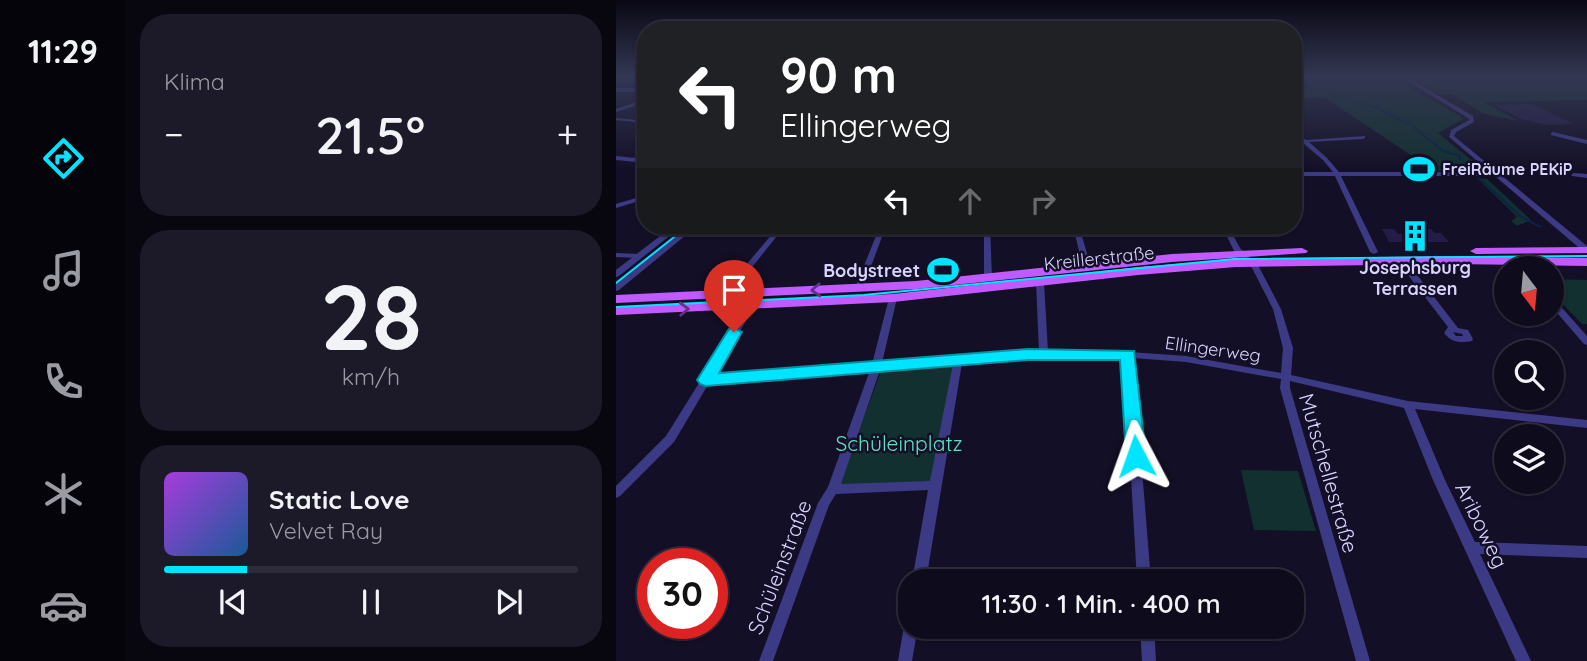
<!DOCTYPE html>
<html lang="de">
<head>
<meta charset="utf-8">
<style>
	body { margin:0; font-family:Quicksand,sans-serif; background:#1c1929; color:#f1f3f6; height:100vh; display:flex; flex-direction:column; font-size:26px; white-space:nowrap }
	* { box-sizing:border-box; margin:0 }
	p { font-size:23px; color:#9b9ba3 }
	.icon { flex:none; width:38px; height:38px; fill:none; stroke:currentColor; stroke-width:2; stroke-linecap:round; stroke-linejoin:round }
	.map { position:relative; flex:1; overflow:hidden }
	.side { display:flex; flex-direction:column; gap:14px; padding:14px; background:#08060f; width:490px }
	.side>* { flex:none }
	.banner { position:absolute; left:21px; top:21px; width:665px; height:214px; border-radius:28px; box-shadow:0 2px 5px #0004,0 0 0 2px #2e2b3b; background:#202124; color:#fff; overflow:hidden }
	.needle { width:46px; rotate:164deg }
	.controls { position:absolute; left:878px; top:256px; display:grid; gap:14px }
	.controls a { display:grid; place-items:center; width:70px; height:70px; border-radius:50%; background:#0e0b1c; box-shadow:0 2px 5px #0004,0 0 0 2px #2e2b3b; font-size:35px }
	.speed { position:absolute; left:21px; top:548px; display:flex; gap:14px; font-size:35px; font-weight:700; text-align:center }
	.speed>* { display:grid; place-content:center; width:91px; height:91px; border-radius:50%; background:#0e0b1c; box-shadow:0 2px 5px #0004,0 0 0 2px #2e2b3b; line-height:1 }
	.speed .limit { border:10px solid #d22; background:#fff; color:#111 }
	.pin { position:absolute; display:grid; place-items:center; width:60px; height:60px; color:#fff; margin:-72px -30px; border-radius:50% 50% 50% 0; rotate:-45deg; box-shadow:0 0 7px #0007 }
	.pin .icon { rotate:45deg }
	.me { position:absolute; width:77px; margin:-38px; rotate:356deg; stroke-linejoin:round; filter:drop-shadow(0 0 5px #0008) }
	.turn { display:flex; align-items:center; gap:24px; height:147px; padding:0 28px; font-size:32px }
	.turn .icon { width:91px; height:91px; stroke-width:2.5 }
	.turn b { display:block; font-size:49px; line-height:60px }
	.lanes { display:flex; align-items:center; height:66px; padding:0 28px; background:#0003; justify-content:center; gap:35px; direction:ltr }
	.lanes .off { opacity:.35 }
	.big { font-size:52px; font-weight:600; line-height:1.1 }
	.side .tile { flex:1; display:flex; flex-direction:column; justify-content:center; gap:10px; min-width:0; padding:0 24px; border-radius:28px; background:#1c1929 }
	.side .dial { align-items:center; gap:0 }
	.dial b { font-size:91px; line-height:1 }
	.song { display:flex; align-items:center; gap:21px }
	.cover { width:84px; height:84px; border-radius:10px; background:linear-gradient(135deg,hsl(280 70% 55%),hsl(210 70% 35%)) }
	.played { height:7px; border-radius:4px; background:linear-gradient(90deg,#00e5ff 20%,#2e2b3b 20%) }
	.keys { display:flex; justify-content:space-around; direction:ltr }
	.heat { display:flex; justify-content:space-between; align-items:center; font-size:38px; direction:ltr }
	.trip { position:absolute; left:282px; top:569px; width:406px; height:70px; border-radius:28px; background:#0e0b1c; box-shadow:0 2px 5px #0004,0 0 0 2px #2e2b3b; font-weight:600; line-height:70px; text-align:center }
	main { display:flex; flex:1; min-height:0 }
	.tabs { display:flex; flex-direction:column; width:126px; justify-content:space-around; align-items:center; background:#06040b; color:#9b9ba3 }
	.tabs .icon { width:49px; height:49px }
	.tabs .on { color:#00e5ff }
	.tabs b { font-size:32px; color:#f1f3f6 }
	.map>svg:first-child { display:block }
	.green { fill:#12302f }
	.lines { fill:none; stroke-linecap:round; stroke-linejoin:round }
	.stream { stroke:#0c2248; stroke-width:2 }
	.building { fill:#241b47 }
	.minor { fill:#3d3a85; fill-rule:evenodd }
	.tertiary { fill:#3d3a85; fill-rule:evenodd }
	.primary { fill:#c25bff; fill-rule:evenodd }
	.tram { stroke:#00e5ff; stroke-width:2 }
	.oneway { stroke:#623188 }
	.route { fill:#00e5ff; stroke:#0095a6; stroke-width:2 }
	.labels { text-anchor:middle; dominant-baseline:central; stroke-width:5; stroke-linejoin:round; paint-order:stroke }
	.far-poi-label { font-size:16px; font-weight:bold; fill:#d9d4ff; stroke:#130f26; text-anchor:start }
	.street-label { font-size:18px; fill:#d9d4ff; stroke:#130f26 }
	.poi-label { font-size:18px; font-weight:bold; fill:#d9d4ff; stroke:#130f26 }
	.near-park-label { font-size:21px; fill:#5fe0c0; stroke:#130f26 }
	.near-street-label { font-size:21px; fill:#d9d4ff; stroke:#130f26 }
</style>
</head>
<body>
<main>
<nav class="tabs">
<b>11:29</b>
<svg class="icon on" aria-label="directions" viewBox="0 0 24 24"><path d="M12 3l9 9-9 9-9-9zM9 14v-3h6M13 9l2 2-2 2"/></svg>
<svg class="icon" aria-label="music" viewBox="0 0 24 24"><path d="M9 18V5l10-2v13"/><circle cx="6" cy="18" r="3"/><circle cx="16" cy="16" r="3"/></svg>
<svg class="icon" aria-label="phone" viewBox="0 0 24 24"><path d="M5 4h4l2 5-3 2q2 4 5 5l2-3 5 2v4C11 20 4 13 5 4z"/></svg>
<svg class="icon" aria-label="climate" viewBox="0 0 24 24"><path d="M12 3v18M4 7l16 10M4 17L20 7"/></svg>
<svg class="icon" aria-label="car" viewBox="0 0 24 24"><path d="M5 17H2v-5l4-1 3-4h7l3 4 3 1v5h-3M9 17h6M6 11h13"/><circle cx="7" cy="17" r="2"/><circle cx="17" cy="17" r="2"/></svg>
</nav>
<section class="side">
<div class="tile"><p>Klima</p>
<div class="heat"><a>−</a><b class="big">21.5°</b><a>+</a></div>
</div>
<div class="tile dial"><b>28</b><p>km/h</p></div>
<div class="tile">
<div class="song"><i class="cover"></i><div><b>Static Love</b><p>Velvet Ray</p></div></div>
<div class="played"></div>
<div class="keys"><svg class="icon" aria-label="previous" viewBox="0 0 24 24"><path d="M18 5L8 12l10 7zM5 5v14"/></svg><svg class="icon" aria-label="pause" viewBox="0 0 24 24"><path d="M8 5v14M16 5v14"/></svg><svg class="icon" aria-label="next" viewBox="0 0 24 24"><path d="M6 5l10 7-10 7zM19 5v14"/></svg></div>
</div>
</section>
<div class="map">
<svg width="971" height="661" viewBox="0 0 971 661">
	<rect width="100%" height="100%" fill="#130f26"/>
	<path class="green" d="M677,77H774L845,116L847,119L822,133L869,171H819L709,98H681L677,95Z
		M793,77H971V100L867,102L903,121L868,114L836,94H823Z
		M861,178L871,179L915,220L901,226L895,221L901,217Z
		M936,279L971,280V324H966L936,293Z
		M342,364L316,485L222,488L265,371Z
		M625,470L682,471L700,531L638,530Z"/>
	<g class="lines">
		<path class="stream" d="M681,80L687,86L725,96
			M730,98L761,108L792,124
			M796,126L827,151L844,156V159
			M864,179L904,216L924,227"/>
	</g>
	<path class="building" d="M915,104H916L958,124L932,125L905,119L878,105Z
		M766,229H778L782,234H807L803,229H815L819,233H825L833,242H773Z"/>
	<g class="lines">
		<path class="minor" d="M30,99V102L0,112V109Z
			M0,118L30,121V123L0,120Z
			M677,130L690,140L749,136V138L747,139L693,142L711,158L723,172H883L886,174L883,176H725L762,252L758,254L754,252L719,176H677V172H717L707,160L687,143L677,144V140H684L677,134Z
			M937,132L971,140V144L935,135V133Z
			M0,156L30,159V163L0,160Z
			M958,173L971,174V178L956,176L955,175Z
			M30,195V199L0,208V204Z
			M163,226H169L113,296H107L106,294L107,292Z
			M264,226H270L247,288L243,290H240L239,288Z
			M368,226H374L376,278L372,280L368,278Z
			M457,226H463L475,267L474,269H468L467,267Z
			M606,226H612L624,248L643,267L665,309L677,348L675,375L792,401L971,420V428L799,409L829,480L859,542L971,546V558L864,554L915,661H900L817,480L788,408L674,381V388L754,661H740L664,388L665,379L570,362L517,358L535,581H521L508,357C454,354 400,359 346,363L310,581H296L312,490L220,494L213,505L157,661H143L202,503L212,487L254,370L93,383L58,442L4,496L0,498V486L50,436L131,306L135,304L139,306L97,376L256,364L273,298L277,296L281,298L266,363L423,352L420,282L424,280L428,282L432,352L486,350L570,356L665,373L667,348L657,309L636,268L618,251ZM337,364L314,481L225,484L264,370Z
			M0,253L23,254L27,256L23,258L0,257Z
			M782,258H788L842,328L852,330L857,339L856,341C844,343 836,343 828,333L832,327L782,262ZM837,332L846,334L847,336H840Z
			M936,300H939L971,336V345L968,344L936,307Z
			M294,619V626H302L296,661H282L288,626L290,621Z
			M524,626H538L540,661H526Z"/>
		<path class="tertiary" d="M785,77H791L857,116L858,122L840,132L838,136L971,246V253L968,252L833,137L835,130L853,120L852,118Z
			M0,88H30V92H0Z
			M57,226H66L3,276L0,277V270Z
			M72,226H81L3,290L0,291V283Z"/>
		<path class="primary" d="M971,247V253L860,254L854,251L860,248Z
			M686,248L692,251L690,253L556,262L300,289L0,303V295L300,281L556,254Z
			M834,256L971,258V266L834,264L620,267L522,275L277,302L0,315V307L277,294L522,267L620,259Z"/>
		<path class="tram" d="M0,283L72,226
			M0,307L248,295L618,259L971,256"/>
	</g>
	<defs><path id="oneway-chevron" d="M-2-3.5L2.5 0L-2 3.5" fill="none" stroke-width="1.6" stroke-linecap="round" stroke-linejoin="round" transform="scale(1.75)"/></defs>
	<g class="oneway">
		<use href="#oneway-chevron" transform="translate(200 290) rotate(177)"/>
		<use href="#oneway-chevron" transform="translate(68 309) rotate(-2)"/>
	</g>
	<linearGradient id="sky" x2="0" y2="1"><stop stop-color="#0a0815"/><stop offset="0.45" stop-color="#333752"/><stop offset="1" stop-color="#333752" stop-opacity="0"/></linearGradient>
	<rect width="971" height="170" fill="url(#sky)"/>
	<path class="route" d="M118,328L126,332L103,373L412,349L518,351L530,456L527,461L520,464L513,461L510,456L504,360H412L90,386L84,384L81,380L113,329Z"/>
	<defs>
		<symbol id="stadium-bare" viewBox="-9 -9 18 18"><path d="M0-5a6.5 5 0 1 0 0 10a6.5 5 0 1 0 0-10ZM-3.5-1.8h7v3.6h-7Z" fill="#00e5ff" stroke="#130f26" stroke-width="2.5" paint-order="stroke"/></symbol>
		<symbol id="building-bare" viewBox="-9 -9 18 18"><path d="M-4-6H4V6H1V3H-1V6H-4ZM-2.5-4.3h1.7v1.8h-1.7ZM.8-4.3h1.7v1.8H.8ZM-2.5-1h1.7V.8h-1.7ZM.8-1h1.7V.8H.8Z" fill="#00e5ff" stroke="#130f26" stroke-width="2.5" paint-order="stroke"/></symbol>
	</defs>
	<g fill-rule="evenodd">
		<use href="#stadium-bare" x="781" y="147" width="44" height="44"/>
		<use href="#building-bare" x="777" y="214" width="44" height="44"/>
		<use href="#stadium-bare" x="305" y="248" width="44" height="44"/>
	</g>
	<g class="labels">
		<g class="far-poi-label">
			<text x="826" y="169">FreiRäume PEKiP</text>
		</g>
		<g class="street-label">
			<text transform="translate(483 258) rotate(-6)">Kreillerstraße</text>
			<text transform="translate(597 349) rotate(8)">Ellingerweg</text>
		</g>
		<g class="poi-label">
			<text x="799" y="267">Josephsburg<tspan x="799" dy="21">Terrassen</tspan></text>
			<text x="304" y="270" text-anchor="end">Bodystreet</text>
		</g>
		<g class="near-park-label">
			<text x="283" y="443">Schüleinplatz</text>
		</g>
		<g class="near-street-label">
			<text transform="translate(713 473) rotate(74)">Mutschellestraße</text>
			<text transform="translate(866 525) rotate(64)">Ariboweg</text>
			<text transform="translate(163 567) rotate(-69)">Schüleinstraße</text>
		</g>
	</g>
</svg>
<div class="controls">
<a><svg class="needle" viewBox="-14 -14 28 28"><path d="M0-13l5 13h-10z" fill="#e53935"/><path d="M0 13l5-13h-10z" fill="#9b9ba3"/></svg></a>
<a><svg class="icon" aria-label="search" viewBox="0 0 24 24"><circle cx="10" cy="10" r="6"/><path d="M15 15l6 6"/></svg></a>
<a><svg class="icon" aria-label="layers" viewBox="0 0 24 24"><path d="M12 4l9 5-9 5-9-5zM3 14l9 5 9-5"/></svg></a>
</div>
<div class="speed"><div class="limit">30</div></div>
<div class="pin" style="left:118px;top:332px;background:#d93025"><svg class="icon" aria-label="arrive" viewBox="0 0 24 24"><path d="M6 21V4h12l-3 4 3 4H6"/></svg></div>
<svg class="me" style="left:520px;top:456px" viewBox="-20 -20 40 40"><path d="M0-17L14 15 0 8-14 15z" fill="#00e5ff" stroke="#fff" stroke-width="4"/></svg>
<div class="trip">11:30 · 1 Min. · 400 m</div>
<div class="banner">
<div class="turn"><svg class="icon" aria-label="left" viewBox="0 0 24 24"><path d="M17 20v-9H6M10 6l-5 5 5 5"/></svg><div><b>90 m</b>Ellingerweg</div></div>
<div class="lanes"><svg class="icon" aria-label="left" viewBox="0 0 24 24"><path d="M17 20v-9H6M10 6l-5 5 5 5"/></svg><svg class="icon off" aria-label="ahead" viewBox="0 0 24 24"><path d="M12 20V5M6 11l6-6 6 6"/></svg><svg class="icon off" aria-label="right" viewBox="0 0 24 24"><path d="M7 20v-9h11M14 6l5 5-5 5"/></svg></div>
</div>
</div>
</main>
</body>
</html>
